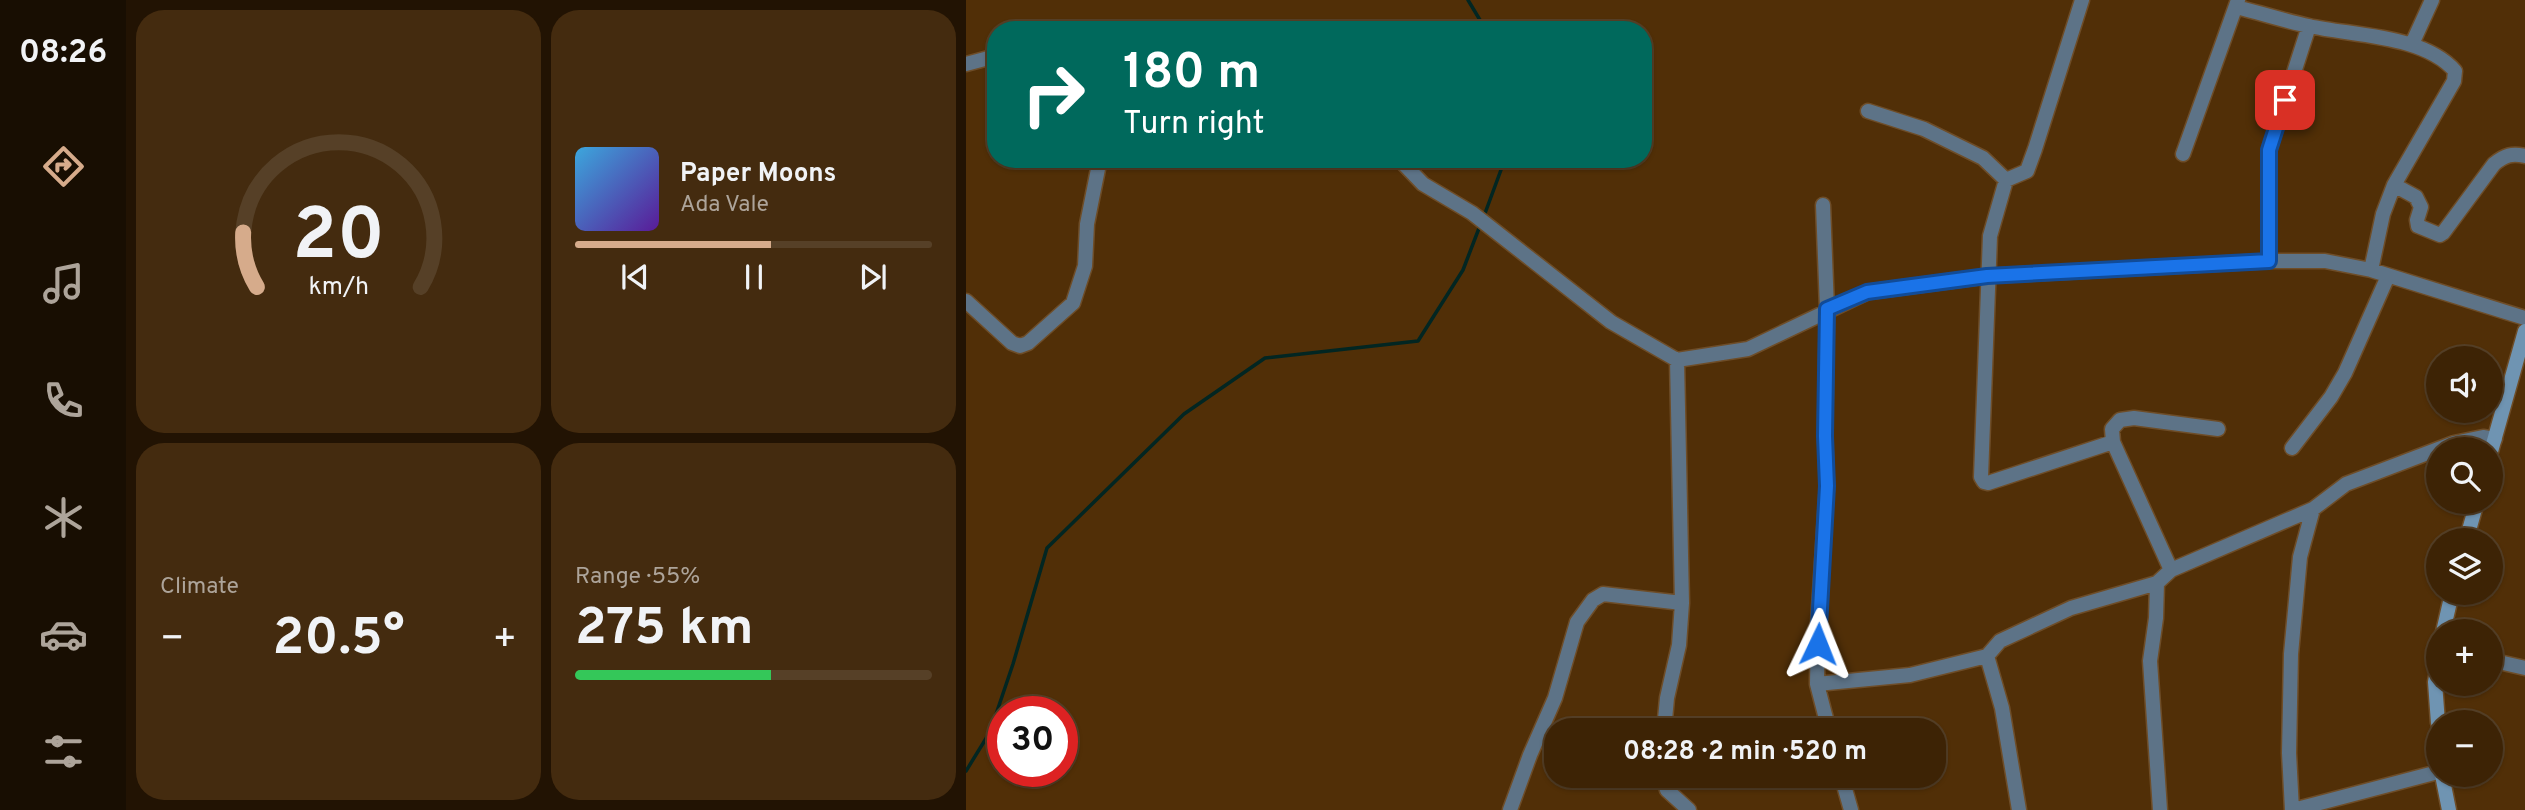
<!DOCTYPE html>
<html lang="en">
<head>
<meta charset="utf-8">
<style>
	body { margin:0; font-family:Overpass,sans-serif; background:#442b0f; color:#f1f3f6; height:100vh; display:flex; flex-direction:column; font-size:26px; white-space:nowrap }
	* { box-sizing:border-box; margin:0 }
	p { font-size:23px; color:#ada49a }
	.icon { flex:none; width:38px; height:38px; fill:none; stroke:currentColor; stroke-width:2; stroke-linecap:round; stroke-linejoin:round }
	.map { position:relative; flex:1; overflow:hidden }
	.details { display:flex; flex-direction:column; gap:10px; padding:10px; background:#221303; width:840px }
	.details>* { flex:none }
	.top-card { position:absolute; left:21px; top:21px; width:665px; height:147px; border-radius:28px; box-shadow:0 2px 5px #0004,0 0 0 2px #564027; background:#00695c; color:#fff; overflow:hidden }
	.controls { position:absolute; left:1460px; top:346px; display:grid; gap:14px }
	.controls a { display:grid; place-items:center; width:77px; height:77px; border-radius:50%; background:#3d2305; box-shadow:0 2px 5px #0004,0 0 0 2px #564027; font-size:35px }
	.speed { position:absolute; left:21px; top:696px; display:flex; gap:14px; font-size:35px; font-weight:700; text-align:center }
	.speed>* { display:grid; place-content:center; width:91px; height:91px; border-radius:50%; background:#3d2305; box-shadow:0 2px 5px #0004,0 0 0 2px #564027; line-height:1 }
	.speed .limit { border:10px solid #d22; background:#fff; color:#111 }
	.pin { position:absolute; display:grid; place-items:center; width:60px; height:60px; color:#fff; margin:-30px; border-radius:14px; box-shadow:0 4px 10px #0006 }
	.me { position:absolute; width:77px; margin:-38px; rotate:2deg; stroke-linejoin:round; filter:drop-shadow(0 0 5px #0008) }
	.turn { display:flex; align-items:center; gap:24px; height:147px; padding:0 21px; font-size:32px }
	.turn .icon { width:91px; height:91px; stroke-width:2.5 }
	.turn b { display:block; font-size:49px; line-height:60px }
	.big { font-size:52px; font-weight:700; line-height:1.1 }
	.details .widget { flex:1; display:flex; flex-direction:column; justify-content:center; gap:10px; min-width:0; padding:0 24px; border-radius:28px; background:#442b0f }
	.details .dial { align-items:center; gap:0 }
	.dial svg { height:182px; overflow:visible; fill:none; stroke:#564027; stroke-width:7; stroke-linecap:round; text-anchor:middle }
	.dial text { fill:#f1f3f6; stroke:none }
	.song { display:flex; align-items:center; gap:21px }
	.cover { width:84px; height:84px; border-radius:10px; background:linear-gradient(135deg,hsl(200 70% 55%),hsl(270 70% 35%)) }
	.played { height:7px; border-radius:4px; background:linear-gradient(90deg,#d6ab8b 55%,#564027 55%) }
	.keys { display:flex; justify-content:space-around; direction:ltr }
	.heat { display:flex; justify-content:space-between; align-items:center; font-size:38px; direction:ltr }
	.charge { height:10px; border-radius:5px; background:linear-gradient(90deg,#34c759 55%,#564027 0) }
	.details .tiles { flex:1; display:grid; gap:10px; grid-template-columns:repeat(2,1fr) }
	.trip { position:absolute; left:578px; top:718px; width:402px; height:70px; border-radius:28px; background:#3d2305; box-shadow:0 2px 5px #0004,0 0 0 2px #564027; font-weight:700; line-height:70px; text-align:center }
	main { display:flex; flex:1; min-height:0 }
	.tabs { display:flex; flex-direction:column; width:126px; justify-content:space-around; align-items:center; background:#180e02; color:#ada49a }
	.tabs .icon { width:49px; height:49px }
	.tabs .current { color:#d6ab8b }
	.tabs b { font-size:32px; color:#f1f3f6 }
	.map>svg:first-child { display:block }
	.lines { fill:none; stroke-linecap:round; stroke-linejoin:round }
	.stream { stroke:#022622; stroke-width:3.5 }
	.street-casing { stroke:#6e4d28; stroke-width:17 }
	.secondary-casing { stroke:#6e4d28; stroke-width:17 }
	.street { stroke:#5d7387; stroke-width:14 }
	.secondary { stroke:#6f94b2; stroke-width:14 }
	.route-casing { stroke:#114b97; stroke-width:18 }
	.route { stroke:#1a73e8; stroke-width:12 }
</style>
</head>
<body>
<main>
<nav class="tabs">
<b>08:26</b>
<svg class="icon current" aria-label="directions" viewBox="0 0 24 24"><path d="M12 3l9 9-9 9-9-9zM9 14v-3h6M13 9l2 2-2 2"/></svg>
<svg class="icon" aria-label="music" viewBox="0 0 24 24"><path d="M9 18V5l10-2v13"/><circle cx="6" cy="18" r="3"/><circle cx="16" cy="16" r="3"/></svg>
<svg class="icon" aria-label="phone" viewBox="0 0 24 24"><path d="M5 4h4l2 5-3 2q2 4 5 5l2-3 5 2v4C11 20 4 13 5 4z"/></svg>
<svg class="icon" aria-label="climate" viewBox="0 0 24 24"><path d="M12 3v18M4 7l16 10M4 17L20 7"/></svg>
<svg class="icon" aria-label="car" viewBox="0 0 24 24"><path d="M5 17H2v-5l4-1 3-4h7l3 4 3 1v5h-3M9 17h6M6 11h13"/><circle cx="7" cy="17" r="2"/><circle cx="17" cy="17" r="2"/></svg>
<svg class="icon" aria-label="filters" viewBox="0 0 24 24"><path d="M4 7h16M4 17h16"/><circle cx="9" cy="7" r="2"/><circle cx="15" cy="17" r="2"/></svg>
</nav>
<section class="details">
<div class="tiles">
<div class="widget dial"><svg viewBox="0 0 100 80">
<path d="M14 69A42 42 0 1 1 86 69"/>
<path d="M14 69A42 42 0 0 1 8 45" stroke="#d6ab8b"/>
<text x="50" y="56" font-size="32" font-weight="700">20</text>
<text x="50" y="72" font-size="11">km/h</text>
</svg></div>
<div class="widget">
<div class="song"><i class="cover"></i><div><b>Paper Moons</b><p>Ada Vale</p></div></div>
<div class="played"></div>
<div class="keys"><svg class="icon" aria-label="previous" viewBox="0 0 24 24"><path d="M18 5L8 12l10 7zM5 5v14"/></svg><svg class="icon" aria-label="pause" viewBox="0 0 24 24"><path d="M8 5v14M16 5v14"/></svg><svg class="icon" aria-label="next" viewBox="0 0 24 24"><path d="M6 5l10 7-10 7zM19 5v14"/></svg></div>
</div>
<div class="widget"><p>Climate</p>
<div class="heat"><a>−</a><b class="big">20.5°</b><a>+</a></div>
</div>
<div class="widget"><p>Range · 55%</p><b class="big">275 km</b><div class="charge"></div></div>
</div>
</section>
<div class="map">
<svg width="1559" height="810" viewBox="0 0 1559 810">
	<rect width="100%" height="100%" fill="#512f07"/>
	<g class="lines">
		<path class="stream" d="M502,0L520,30
			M518,216L539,159
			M0,771L24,732L47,664L81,548L218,414L299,358L452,341L497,270L515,223"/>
		<defs>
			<path id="street" d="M1116,0L1069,149L1061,171L1040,180L1024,236L1015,477L1018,482L1022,483L1147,442
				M1270,7C1295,13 1319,21 1343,26C1388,36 1458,35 1489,71L1488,81L1428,185L1417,214L1405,270
				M1446,44L1466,0
				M0,64L30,56
				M902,111L958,129L1017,158L1040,180
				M1217,154L1272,0
				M433,159L457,184L506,213L645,322L711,360L782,349L902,292L1022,276L1303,261H1359L1405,270L1559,318
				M1428,185L1450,197L1455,207L1451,220L1452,226L1474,235L1477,233L1528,164C1539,155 1546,153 1559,156
				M857,205L861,309L859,436L861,486L852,623L851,684L863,730
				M1303,261V150L1343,26
				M0,301L46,343L54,346L62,343L107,303L119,266L121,224L134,159
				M1326,448L1365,397L1379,373L1422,276
				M1205,570L1147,442L1146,429L1154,420L1168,418L1252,429
				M1021,656L1036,708L1053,810
				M1524,660L1559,668
				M851,684L944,675L1021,656L1034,641L1105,608L1191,583
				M698,730L701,698L713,645L716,603L711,360
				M697,775L701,790L723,810
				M875,775L885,810
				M544,810L564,755L589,698L611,622L627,600L637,594L716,603
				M1194,810L1184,661L1190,618L1191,583L1205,570L1347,509L1380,484L1488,443L1517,437L1529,439
				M1326,810L1323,753L1325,654L1334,557L1347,509
				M1327,810L1472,772"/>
			<path id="secondary" d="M1524,455L1559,331
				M1500,541L1511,502
				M1477,632L1486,593
				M1472,665L1469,682L1472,723
				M1476,775L1483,810"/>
		</defs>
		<use href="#street" class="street-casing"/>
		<use href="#secondary" class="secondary-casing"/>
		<use href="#street" class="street"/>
		<use href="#secondary" class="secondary"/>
	</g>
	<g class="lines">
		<defs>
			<path id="route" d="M852,644L861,486L859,436L861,309L901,292L1021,276L1303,261V150L1319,100"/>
		</defs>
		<use href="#route" class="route-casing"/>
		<use href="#route" class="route"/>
	</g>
</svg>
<div class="controls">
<a><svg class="icon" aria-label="sound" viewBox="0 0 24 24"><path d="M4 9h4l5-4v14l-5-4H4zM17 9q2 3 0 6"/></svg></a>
<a><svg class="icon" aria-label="search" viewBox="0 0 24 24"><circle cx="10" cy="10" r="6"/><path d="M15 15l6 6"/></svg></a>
<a><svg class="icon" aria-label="layers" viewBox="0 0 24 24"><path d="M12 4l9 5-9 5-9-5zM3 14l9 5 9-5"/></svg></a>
<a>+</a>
<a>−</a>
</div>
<div class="speed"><div class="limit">30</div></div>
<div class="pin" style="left:1319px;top:100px;background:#d93025"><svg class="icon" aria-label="arrive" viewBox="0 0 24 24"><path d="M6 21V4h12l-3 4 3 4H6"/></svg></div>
<svg class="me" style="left:852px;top:644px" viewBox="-20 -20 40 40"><path d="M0-17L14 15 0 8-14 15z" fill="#1a73e8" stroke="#fff" stroke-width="4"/></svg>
<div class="trip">08:28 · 2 min · 520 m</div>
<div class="top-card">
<div class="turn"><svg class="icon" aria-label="right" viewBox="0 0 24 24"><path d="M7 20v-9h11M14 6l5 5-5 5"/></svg><div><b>180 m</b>Turn right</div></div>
</div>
</div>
</main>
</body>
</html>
